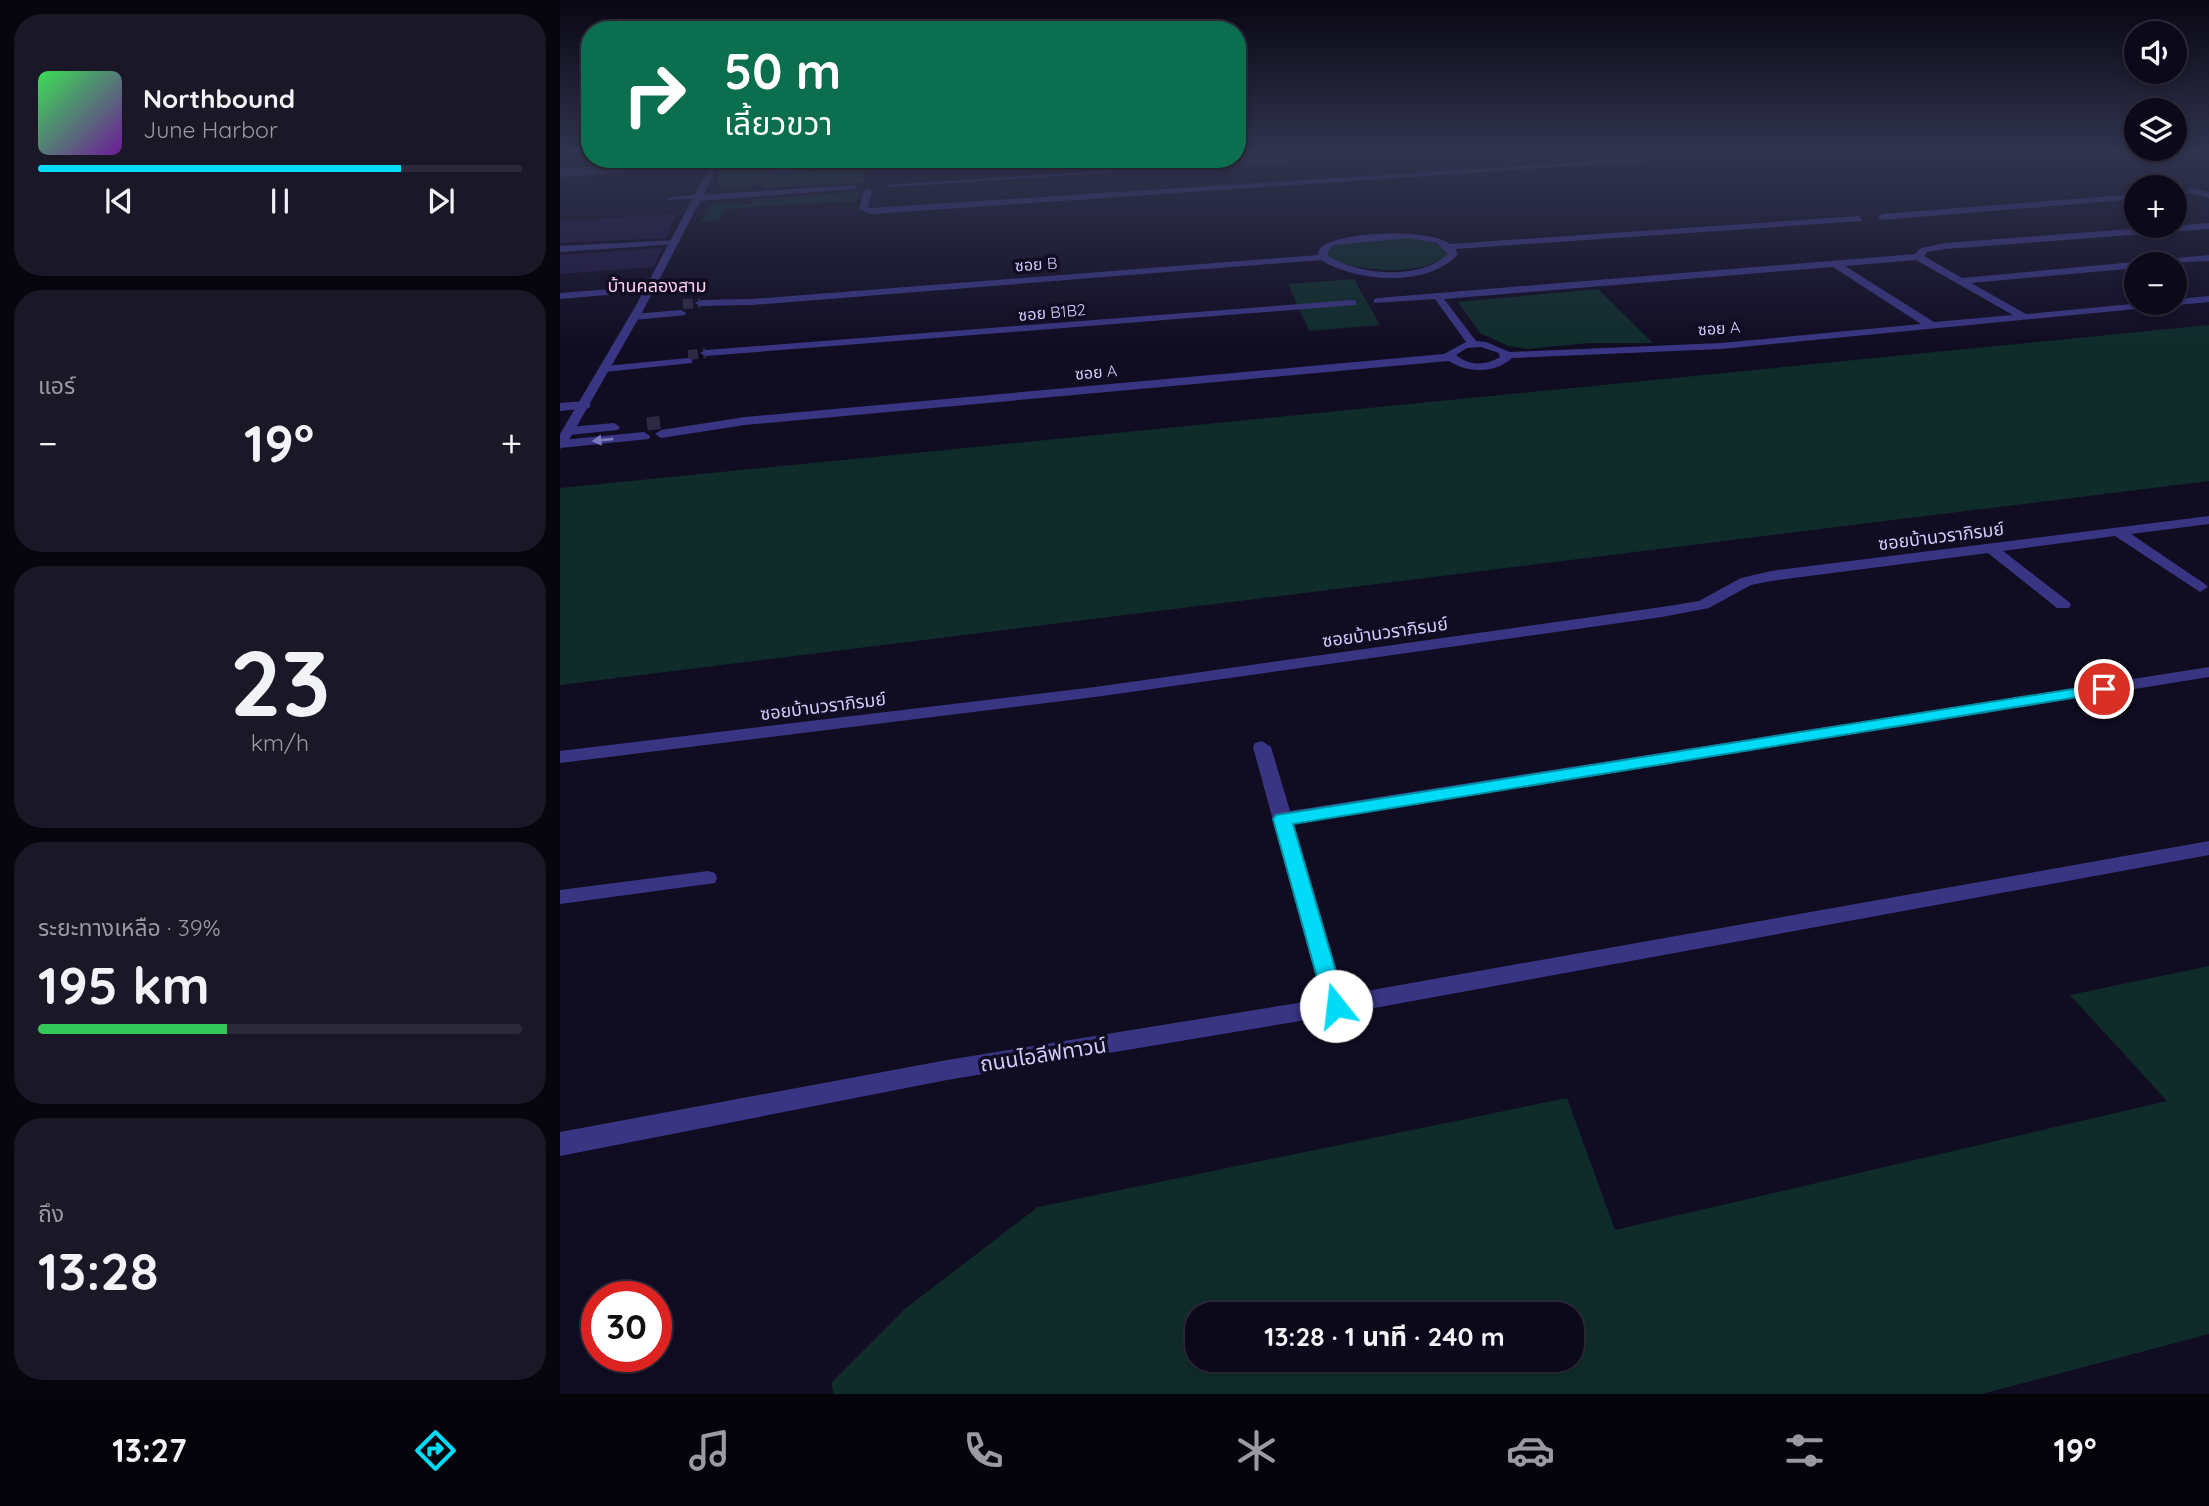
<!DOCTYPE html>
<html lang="th">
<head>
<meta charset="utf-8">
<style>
	body { margin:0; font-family:Quicksand,"Noto Sans Thai",sans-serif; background:#1a1727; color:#f1f3f6; height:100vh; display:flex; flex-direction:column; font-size:26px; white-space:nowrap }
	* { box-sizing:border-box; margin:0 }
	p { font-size:23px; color:#9a9aa2 }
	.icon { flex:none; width:38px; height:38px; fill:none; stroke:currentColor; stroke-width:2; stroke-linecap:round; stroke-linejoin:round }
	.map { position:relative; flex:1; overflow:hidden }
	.panel { display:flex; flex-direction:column; gap:14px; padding:14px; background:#07050e; width:560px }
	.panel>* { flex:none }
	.hud { position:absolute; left:21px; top:21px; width:665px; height:147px; border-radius:28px; box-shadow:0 4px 10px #0003,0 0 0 2px #2c2a39; background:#0b6e4f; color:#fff; overflow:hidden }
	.fabs { position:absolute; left:1564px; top:21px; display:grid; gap:14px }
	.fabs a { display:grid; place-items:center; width:63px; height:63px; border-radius:50%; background:#0c091a; box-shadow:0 4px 10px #0003,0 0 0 2px #2c2a39; font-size:35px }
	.speed { position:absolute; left:21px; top:1281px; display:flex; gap:14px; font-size:35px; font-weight:700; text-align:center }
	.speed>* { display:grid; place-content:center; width:91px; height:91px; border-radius:50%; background:#0c091a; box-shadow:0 4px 10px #0003,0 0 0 2px #2c2a39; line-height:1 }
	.speed .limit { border:10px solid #d22; background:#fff; color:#111 }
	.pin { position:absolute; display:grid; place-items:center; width:60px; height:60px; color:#fff; margin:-30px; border:4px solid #fff; border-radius:50%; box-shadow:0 2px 7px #0007 }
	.me { position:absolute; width:77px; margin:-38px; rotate:344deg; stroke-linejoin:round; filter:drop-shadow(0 0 5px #0008) }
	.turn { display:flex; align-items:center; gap:24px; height:147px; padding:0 28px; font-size:32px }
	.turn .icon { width:91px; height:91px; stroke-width:2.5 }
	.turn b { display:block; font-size:49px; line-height:60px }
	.big { font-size:52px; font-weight:700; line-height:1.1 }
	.panel .widget { flex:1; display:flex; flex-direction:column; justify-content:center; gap:10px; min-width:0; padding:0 24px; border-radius:28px; background:#1a1727 }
	.panel .dial { align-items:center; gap:0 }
	.dial b { font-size:91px; line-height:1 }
	.song { display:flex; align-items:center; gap:21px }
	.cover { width:84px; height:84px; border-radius:10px; background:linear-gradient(135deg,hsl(130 70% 55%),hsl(280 70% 35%)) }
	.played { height:7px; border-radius:4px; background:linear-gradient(90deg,#00dbf8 75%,#2c2a39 75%) }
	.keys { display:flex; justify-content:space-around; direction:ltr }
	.heat { display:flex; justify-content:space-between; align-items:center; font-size:38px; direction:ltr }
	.charge { height:10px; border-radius:5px; background:linear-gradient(90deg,#34c759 39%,#2c2a39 0) }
	.trip { position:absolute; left:625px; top:1302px; width:399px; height:70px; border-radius:28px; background:#0c091a; box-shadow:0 4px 10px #0003,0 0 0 2px #2c2a39; font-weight:700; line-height:70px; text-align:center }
	.tab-bar { display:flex; height:112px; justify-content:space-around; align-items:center; background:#05040a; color:#9a9aa2 }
	.tab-bar .icon { width:49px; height:49px }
	.tab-bar .current { color:#00dbf8 }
	.tab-bar b { font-size:32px; color:#f1f3f6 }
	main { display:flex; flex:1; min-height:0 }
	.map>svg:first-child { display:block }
	.green { fill:#0f2c2b; fill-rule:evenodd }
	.building { fill:#211743 }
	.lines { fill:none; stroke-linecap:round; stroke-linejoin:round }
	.minor-tunnel-far1 { stroke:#2d2943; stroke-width:10; stroke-dasharray:10 5; stroke-linecap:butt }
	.minor-tunnel { stroke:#2d2943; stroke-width:13; stroke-dasharray:13 7; stroke-linecap:butt }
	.service { fill:#393583; fill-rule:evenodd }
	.minor { fill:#393583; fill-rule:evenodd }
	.tertiary { fill:#393583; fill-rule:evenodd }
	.oneway { fill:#7e79bb }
	.route { fill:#00dbf8; stroke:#008ea1; stroke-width:2 }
	.labels { text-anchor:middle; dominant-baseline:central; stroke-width:7; stroke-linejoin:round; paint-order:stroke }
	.far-street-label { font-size:16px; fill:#d3cdff; stroke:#100c22 }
	.far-quarter-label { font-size:18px; fill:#ffcfed; stroke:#100c22 }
	.street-label { font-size:18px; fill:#d3cdff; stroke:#100c22 }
	.near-street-label { font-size:21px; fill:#d3cdff; stroke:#100c22 }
</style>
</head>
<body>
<main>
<section class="panel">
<div class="widget">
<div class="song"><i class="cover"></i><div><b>Northbound</b><p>June Harbor</p></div></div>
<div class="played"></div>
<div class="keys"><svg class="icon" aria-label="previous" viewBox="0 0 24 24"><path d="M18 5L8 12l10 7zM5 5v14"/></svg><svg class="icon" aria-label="pause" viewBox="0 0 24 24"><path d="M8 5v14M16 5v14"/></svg><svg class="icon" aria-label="next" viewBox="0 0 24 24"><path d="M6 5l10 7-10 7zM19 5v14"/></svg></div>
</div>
<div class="widget"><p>แอร์</p>
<div class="heat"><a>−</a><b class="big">19°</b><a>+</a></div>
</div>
<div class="widget dial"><b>23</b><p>km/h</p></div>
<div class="widget"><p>ระยะทางเหลือ · 39%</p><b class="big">195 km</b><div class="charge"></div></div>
<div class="widget"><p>ถึง</p><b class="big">13:28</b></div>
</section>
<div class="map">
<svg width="1649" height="1394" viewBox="0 0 1649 1394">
	<rect width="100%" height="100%" fill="#100c22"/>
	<path class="green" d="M213,162L206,173L310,167L304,182L295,183L203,188L205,183H196L190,188L159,190L158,169L155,165Z
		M293,192L299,193L296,201L166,209L158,221L141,222L152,203L191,204L194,199Z
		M857,237L888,248L889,256C855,277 803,271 768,259L766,252L775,243Z
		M794,279L820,325L749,331L728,284Z
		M1038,289L1093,343H1030L967,349L948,346L920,333L898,302Z
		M1649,325V481L0,685V488Z
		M1649,966V1334L1422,1394H274L271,1383L346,1308L478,1207L1007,1098L1055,1230L1607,1101L1510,995ZM1012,1314V1360H637V1314Z"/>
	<path class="building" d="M116,214L106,238L0,243V221Z
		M102,248L94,267L0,274V255Z"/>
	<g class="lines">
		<path class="minor-tunnel-far1" d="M123,304L140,303
			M128,355L146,353"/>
		<path class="minor-tunnel" d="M87,424L105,422"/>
		<path class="service" d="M142,164L140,167L0,177V173Z
			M139,194L142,198L109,200L105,198Z
			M119,240L120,242L116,244L0,252V246Z
			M148,871L155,873L157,878L155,883L0,904V890Z"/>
		<path class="minor" d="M827,152H867L330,187L326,185Z
			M1178,152H1216L311,214L299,209L304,191L308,189L312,191L308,208H311Z
			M367,159H414L211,173L207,171Z
			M135,161L132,165L0,173V169Z
			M298,185L295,189L138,201L134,198L138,195Z
			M1630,188L1649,192V198L1627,192Z
			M1577,194V199L1322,220L1318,217L1322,214Z
			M1299,216L1302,221L895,249L898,254C868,288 796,282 761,260L191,305L140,306L135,303L140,300L191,299L758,255L760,248C779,231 869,228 890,244ZM849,238L877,243L888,254C860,281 799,275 768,256V251L774,245Z
			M1649,223V229L1385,249L1367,252L1364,256L1402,278L1649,255V261L1577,264V268L1411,283L1466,314L1582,303H1615V299L1649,296V302L1161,349L952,358C935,374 907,373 889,361L185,425L101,438L95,434L101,430L185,417L884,354L906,342L875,299L814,303V299L818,298L1355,254L1361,248L1385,243ZM1356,260L1453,315L1374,322L1285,266ZM1273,267L1361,324L1161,343L950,352L926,342L916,341L884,299ZM921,347L939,353L940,357C926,366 909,366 896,355L907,348Z
			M90,286L95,289L94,291L0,299V293Z
			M792,300L796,301V305L146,356L140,353L146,350Z
			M121,310L126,313L125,315L74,320L69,317L74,314Z
			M128,358L132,359V363L45,372L39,369L45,366Z
			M25,401L31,405L29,408L0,411V403Z
			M54,423L60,427L58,430L9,435L3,431L9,427Z
			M84,432L90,436L89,439L0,448L1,440Z
			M1649,516V524L1571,534L1645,584L1648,587L1640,592L1555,536L1443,551L1509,602L1511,605L1509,608H1497L1428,553L1211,581L1191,585L1149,608L1102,617L535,697L0,763V751L535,687L1102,607L1139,601L1181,578L1211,571Z
			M1649,667V677L734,824L784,995L1649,841V855L776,1015L387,1080L0,1156V1132L387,1060L762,999L693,747L695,743L702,741L711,747L730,811Z"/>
		<path class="tertiary" d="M115,159H128L150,166L154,174L85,307L6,445L0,449V434L75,307L146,174L144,170Z"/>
	</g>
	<defs><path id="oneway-solid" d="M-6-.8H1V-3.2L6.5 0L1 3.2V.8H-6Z" transform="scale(1.75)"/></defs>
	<use class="oneway" href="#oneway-solid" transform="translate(43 440) rotate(174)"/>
	<linearGradient id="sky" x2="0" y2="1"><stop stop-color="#090713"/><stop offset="0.44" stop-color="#31344f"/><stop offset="1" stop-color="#31344f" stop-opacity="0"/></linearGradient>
	<rect width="1649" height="347" fill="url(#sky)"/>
	<path class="route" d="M1544,684L1549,685V692L733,824L786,1006L783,1012L776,1015L769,1012L765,1006L713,819L716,815Z"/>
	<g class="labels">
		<g class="far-street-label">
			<text transform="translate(476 264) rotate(-4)">ซอย B</text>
			<text transform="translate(492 312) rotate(-5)">ซอย B1B2</text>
			<text transform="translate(1159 328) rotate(-4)">ซอย A</text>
			<text transform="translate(536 372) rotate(-5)">ซอย A</text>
		</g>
		<g class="far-quarter-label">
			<text x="97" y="285">บ้านคลองสาม</text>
		</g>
		<g class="street-label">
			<text transform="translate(1381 536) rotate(-7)">ซอยบ้านวราภิรมย์</text>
			<text transform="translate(825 632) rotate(-8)">ซอยบ้านวราภิรมย์</text>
			<text transform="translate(263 706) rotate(-7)">ซอยบ้านวราภิรมย์</text>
		</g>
		<g class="near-street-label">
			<text transform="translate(483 1054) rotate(-9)">ถนนไอลีฟทาวน์</text>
		</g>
	</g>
</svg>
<div class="fabs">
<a><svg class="icon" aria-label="sound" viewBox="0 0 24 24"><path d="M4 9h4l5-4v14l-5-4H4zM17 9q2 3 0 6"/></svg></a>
<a><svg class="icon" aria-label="layers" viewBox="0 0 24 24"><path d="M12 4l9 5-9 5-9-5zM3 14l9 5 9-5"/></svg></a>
<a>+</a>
<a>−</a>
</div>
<div class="speed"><div class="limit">30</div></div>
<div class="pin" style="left:1544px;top:689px;background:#d93025"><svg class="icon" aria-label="arrive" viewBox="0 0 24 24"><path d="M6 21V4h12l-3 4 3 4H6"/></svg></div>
<svg class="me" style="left:776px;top:1006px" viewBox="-20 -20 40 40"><circle r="19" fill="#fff"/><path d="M0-13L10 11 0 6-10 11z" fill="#00dbf8"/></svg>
<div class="trip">13:28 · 1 นาที · 240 m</div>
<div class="hud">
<div class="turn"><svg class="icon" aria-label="right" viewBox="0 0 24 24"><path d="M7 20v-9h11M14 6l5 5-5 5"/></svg><div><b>50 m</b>เลี้ยวขวา</div></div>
</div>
</div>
</main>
<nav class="tab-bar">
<b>13:27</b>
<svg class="icon current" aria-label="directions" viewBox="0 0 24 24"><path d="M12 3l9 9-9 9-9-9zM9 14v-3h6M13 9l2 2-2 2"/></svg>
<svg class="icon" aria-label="music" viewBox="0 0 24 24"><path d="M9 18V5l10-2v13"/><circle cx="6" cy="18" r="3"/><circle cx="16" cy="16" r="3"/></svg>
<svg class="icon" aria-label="phone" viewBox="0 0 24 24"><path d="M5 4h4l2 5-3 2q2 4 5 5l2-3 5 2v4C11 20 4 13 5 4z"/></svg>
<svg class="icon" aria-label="climate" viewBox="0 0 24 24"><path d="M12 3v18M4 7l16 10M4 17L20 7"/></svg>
<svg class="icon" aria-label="car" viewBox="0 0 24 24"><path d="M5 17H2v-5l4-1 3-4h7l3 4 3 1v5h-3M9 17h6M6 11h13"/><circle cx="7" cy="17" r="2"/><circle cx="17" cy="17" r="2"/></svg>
<svg class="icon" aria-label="filters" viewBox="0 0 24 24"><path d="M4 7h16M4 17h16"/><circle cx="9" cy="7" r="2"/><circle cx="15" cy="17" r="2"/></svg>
<b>19°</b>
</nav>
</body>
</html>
